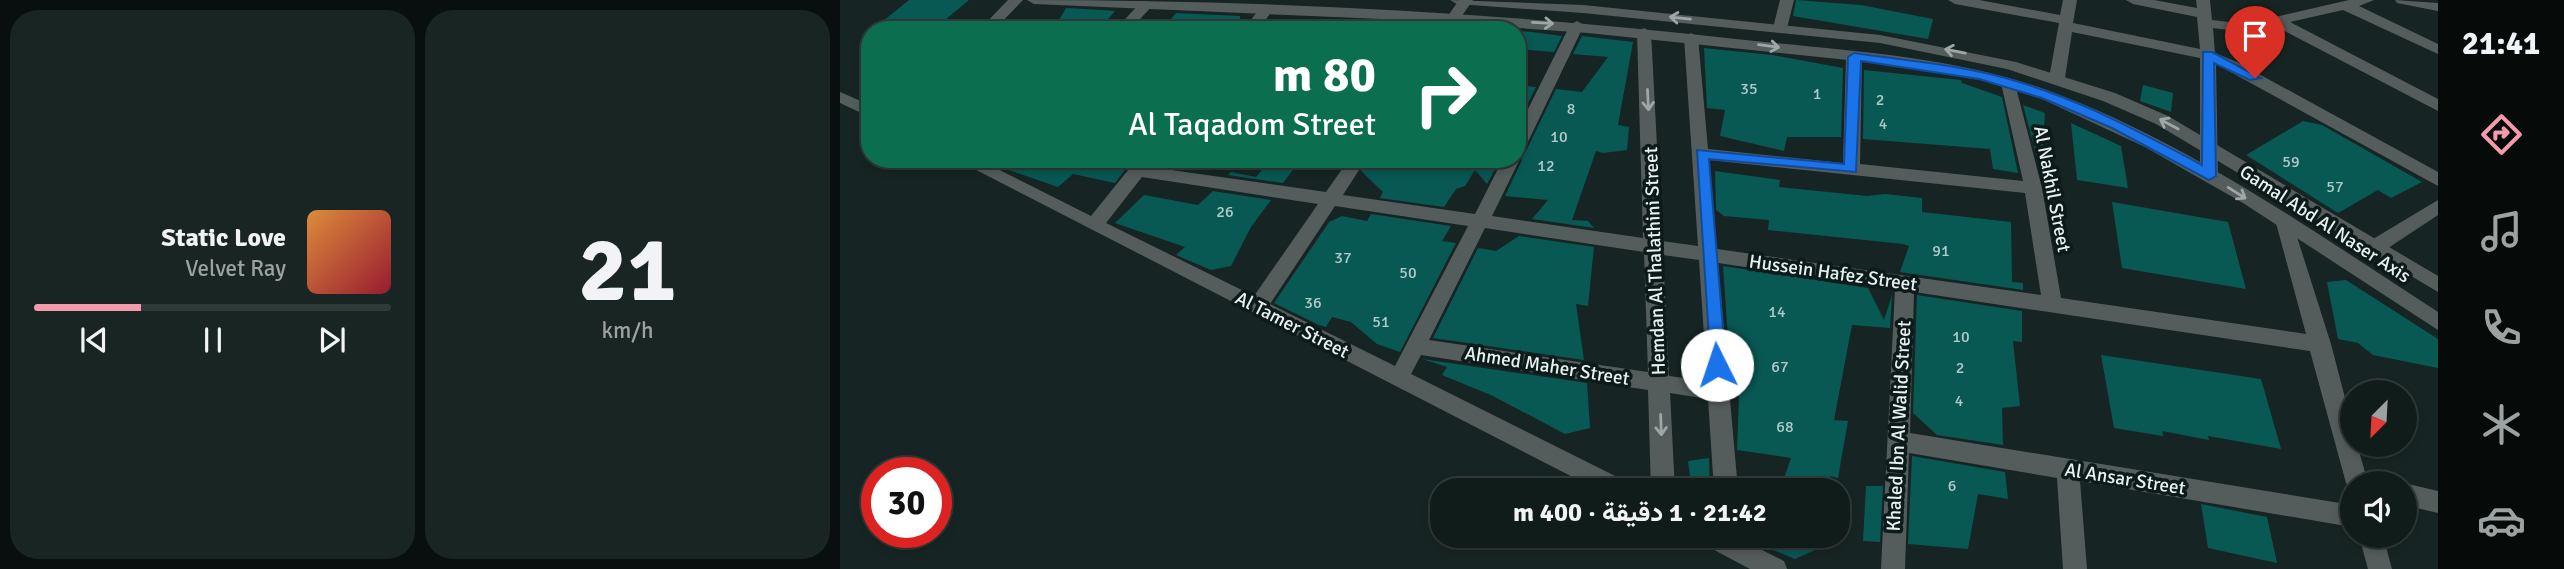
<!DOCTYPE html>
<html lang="ar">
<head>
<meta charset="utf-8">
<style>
	body { margin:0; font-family:Signika,Vazirmatn,sans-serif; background:#192523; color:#f1f3f6; direction:rtl; height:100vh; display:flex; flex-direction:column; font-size:26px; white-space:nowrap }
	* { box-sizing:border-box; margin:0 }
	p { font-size:23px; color:#9ca1a2 }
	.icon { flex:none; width:38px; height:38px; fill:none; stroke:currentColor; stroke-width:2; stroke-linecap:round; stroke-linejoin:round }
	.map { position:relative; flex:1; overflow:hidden; direction:ltr }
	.sheet { display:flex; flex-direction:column; gap:10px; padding:10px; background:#090f0e; width:840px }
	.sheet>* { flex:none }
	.guide { position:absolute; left:21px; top:21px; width:665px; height:147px; border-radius:28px; box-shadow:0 4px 10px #0003,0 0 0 2px #303a39; direction:rtl; background:#0b6e4f; color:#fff; overflow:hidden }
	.needle { width:46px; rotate:204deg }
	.buttons { position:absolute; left:1500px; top:380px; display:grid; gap:14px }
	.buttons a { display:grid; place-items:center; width:77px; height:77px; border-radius:50%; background:#101c1a; box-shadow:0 4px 10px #0003,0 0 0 2px #303a39; font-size:35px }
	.speed { position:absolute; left:21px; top:457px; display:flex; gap:14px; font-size:35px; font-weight:700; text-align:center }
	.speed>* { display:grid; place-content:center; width:91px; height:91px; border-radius:50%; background:#101c1a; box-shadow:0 4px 10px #0003,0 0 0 2px #303a39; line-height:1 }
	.speed .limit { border:10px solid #d22; background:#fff; color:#111 }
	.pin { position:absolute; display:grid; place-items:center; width:60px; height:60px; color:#fff; margin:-72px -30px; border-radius:50% 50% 50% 0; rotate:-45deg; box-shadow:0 0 7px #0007 }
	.pin .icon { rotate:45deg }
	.me { position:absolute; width:77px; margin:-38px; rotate:356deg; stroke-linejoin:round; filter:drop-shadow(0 0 5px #0008) }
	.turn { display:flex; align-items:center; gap:24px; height:147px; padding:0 35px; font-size:32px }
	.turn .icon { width:91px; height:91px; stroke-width:2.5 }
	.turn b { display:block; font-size:49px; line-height:60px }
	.sheet .widget { flex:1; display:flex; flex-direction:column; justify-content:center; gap:10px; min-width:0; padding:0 24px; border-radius:28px; background:#192523 }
	.sheet .dial { align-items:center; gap:0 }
	.dial b { font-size:91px; line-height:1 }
	.song { display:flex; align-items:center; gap:21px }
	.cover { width:84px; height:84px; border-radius:10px; background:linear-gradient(135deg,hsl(30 70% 55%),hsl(350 70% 35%)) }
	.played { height:7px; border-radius:4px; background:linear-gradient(90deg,#f39aab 30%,#303a39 30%) }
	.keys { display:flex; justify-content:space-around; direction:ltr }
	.sheet .tiles { flex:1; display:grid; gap:10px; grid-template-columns:repeat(2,1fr) }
	.trip { position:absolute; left:590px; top:478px; width:420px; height:70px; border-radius:28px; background:#101c1a; box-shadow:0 4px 10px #0003,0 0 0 2px #303a39; font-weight:700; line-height:70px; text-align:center; direction:rtl }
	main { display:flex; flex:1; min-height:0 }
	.tabs { display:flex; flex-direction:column; width:126px; justify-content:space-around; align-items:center; background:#060b0a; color:#9ca1a2 }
	.tabs .icon { width:49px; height:49px }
	.tabs .on { color:#f39aab }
	.tabs b { font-size:32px; color:#f1f3f6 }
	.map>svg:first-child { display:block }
	.building { fill:#085854 }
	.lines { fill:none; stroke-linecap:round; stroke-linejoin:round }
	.minor { fill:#555d5c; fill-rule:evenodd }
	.tertiary { fill:#555d5c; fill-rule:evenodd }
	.oneway { stroke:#9ea7a6 }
	.route { fill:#1a73e8; stroke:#114b97; stroke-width:2 }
	.labels { text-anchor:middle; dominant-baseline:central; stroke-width:7; stroke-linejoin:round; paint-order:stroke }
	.number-label { font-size:16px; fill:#b0cbc9 }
	.street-label { font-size:19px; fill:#e8f1f0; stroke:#0c1b1a }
</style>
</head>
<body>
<main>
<nav class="tabs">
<b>21:41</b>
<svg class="icon on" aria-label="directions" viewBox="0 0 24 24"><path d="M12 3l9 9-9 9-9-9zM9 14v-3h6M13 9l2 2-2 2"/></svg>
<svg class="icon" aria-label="music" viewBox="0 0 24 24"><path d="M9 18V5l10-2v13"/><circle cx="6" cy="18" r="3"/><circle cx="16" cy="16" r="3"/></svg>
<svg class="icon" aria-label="phone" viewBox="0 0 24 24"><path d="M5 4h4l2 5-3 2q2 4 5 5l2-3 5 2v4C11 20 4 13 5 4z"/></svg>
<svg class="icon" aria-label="climate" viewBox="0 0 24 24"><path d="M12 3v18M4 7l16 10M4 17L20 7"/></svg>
<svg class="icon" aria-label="car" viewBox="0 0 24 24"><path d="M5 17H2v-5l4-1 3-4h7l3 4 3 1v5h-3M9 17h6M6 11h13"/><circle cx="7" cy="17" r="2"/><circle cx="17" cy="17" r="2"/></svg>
</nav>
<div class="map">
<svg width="1598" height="569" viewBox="0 0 1598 569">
	<rect width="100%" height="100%" fill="#162523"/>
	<path class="building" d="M69,0H129L93,30H32Z
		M956,0L1021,5L1093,19L1088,39L953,16Z
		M226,8L262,10L275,11L259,30L216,25Z
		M336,13L400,16V30H322Z
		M677,31L692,32L722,36L714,52L677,49Z
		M742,36L793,42L778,125L789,127L787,150L763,153L756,151L732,220L748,221L754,228L692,219L708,200L665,196L682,160L680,154L687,149L716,89L742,92L768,57L733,54Z
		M864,48L932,55L1003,68L1001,137H947L944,151L880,136L885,110L867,108Z
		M1024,70L1121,80L1122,83L1162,97L1178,173L1153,169L1150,149L1023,139Z
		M677,85L696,87L677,125Z
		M1303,85L1333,93L1331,112L1300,101Z
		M1183,105L1205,113L1201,172Z
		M1463,121L1482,125L1582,182L1551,198L1538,190L1498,213L1406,155Z
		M1231,123L1281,146L1288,188L1237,180Z
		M147,159H293L275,183L233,174L218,187L160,167Z
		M431,159H461L443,183L388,175L391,172L416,177Z
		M528,159H658L660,160L647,184L635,170L625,186L616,189L604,207L540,198L543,192L521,171Z
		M875,171L940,180L939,187L1027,196L1045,194L1082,198V212L1171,222L1172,282L1183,283V290L1060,272L1069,246L1063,244L928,230L929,220L884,216L876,210Z
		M373,191L431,200L411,227L391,266L371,270L336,255L345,247L275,223L304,195L358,205Z
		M1272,202L1388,222L1406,289L1282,268Z
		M531,214L611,226L602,241L616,243L560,352L537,344L511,322L492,317L486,327L479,325L434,303L489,222L502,216L527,221Z
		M679,236L754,247L748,306L736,304L744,360L593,338L638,248L656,251Z
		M883,266L1028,288L1044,320L1052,295L1050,328L1012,325L994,420L1008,421L998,478L990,476L988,490H940L951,458L897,450L899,396H892Z
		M1506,280L1598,339V368L1533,355L1518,343L1498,339L1487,282Z
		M1077,295L1182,311V342L1173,341L1180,406L1162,408L1163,445L1097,435L1073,413Z
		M1261,355L1421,379L1441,449L1368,436L1369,440L1322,431L1323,436L1274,428Z
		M582,359L747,383L750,428L725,434L653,396L602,375L607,367Z
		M1072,456L1165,472L1168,499L1138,494L1128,549L1068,544Z
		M869,458L870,490H852L848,461Z
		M1026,486H1043L1040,542L1023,541Z
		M1361,504L1427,517L1437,563L1368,548Z
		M899,536H1006L955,559Z"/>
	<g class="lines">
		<path class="minor" d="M168,0H183L154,30H139Z
			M619,0H633L612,30H598Z
			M940,0H954L947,28L940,32L933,28Z
			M1108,0H1139L1220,15L1223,0H1237L1233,23L1360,49L1357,17L1293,4L1286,0H1314L1357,8L1356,0H1370L1372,20L1405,24L1509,0H1534L1519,6L1598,44V54L1503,10L1450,22L1598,99V111L1435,26L1405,32L1373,28L1375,53L1397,62L1598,172V186L1376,64L1378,176L1375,180H1363L1360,176V58L1232,32L1225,78L1217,83L1209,78L1219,23L1115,4Z
			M1555,0L1598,3V11L1557,3Z
			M306,1L313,5L290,30H275L301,2Z
			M426,6L433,10L418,30H403L421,7Z
			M737,21L744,25L685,148L677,153V131L730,25Z
			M804,28L811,32L822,241L858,246L844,37L851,33L858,37L868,149L1003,163L1006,57L1014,52L1022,57L1020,164L1183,181L1161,83L1169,78L1174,80L1202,188L1221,298L1466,334L1436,223L1445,216L1451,218L1491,344L1512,425V444H1517L1528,483H1512V492L1506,483L1470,351L1074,292L1070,433L1512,505V527L1240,481L1247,569H1223L1217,478L1069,453L1065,569H1041L1055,289L878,263L898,490H874L868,399L830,393L835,490H811L808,390L581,355L571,374L789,483L793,490H758L115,159H138L251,216L297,159H314L310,167L486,192L509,159H526L503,195L635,214L663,159H677V155L680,159L652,216L803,238L797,32ZM869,160L1185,193L1201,295L877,249ZM302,177L478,204L414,296L266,223ZM495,206L628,226L555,366L430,304ZM645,228L804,252L808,372L589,340ZM823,255L859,260L867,381L829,376Z
			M0,92L30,105V117L0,103Z
			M1598,200V215L1542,252H1528L1526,247L1528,242Z
			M1564,483L1598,491V513L1564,505Z
			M859,536H894L944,561L947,569H910L863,544Z
			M1519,536H1543L1552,569H1528Z"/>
		<path class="tertiary" d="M187,0C427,0 667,13 905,40C1008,51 1114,56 1212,92C1351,144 1474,232 1598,312V330L1403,203L1305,147L1202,99L1140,80L1037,63L748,33L564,20L194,4Z
			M610,0L743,5L1040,35L1176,62L1275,93L1328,116L1598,276V292L1316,124L1263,101L1167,69L1040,43L743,13L617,4Z"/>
	</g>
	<defs><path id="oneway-shaft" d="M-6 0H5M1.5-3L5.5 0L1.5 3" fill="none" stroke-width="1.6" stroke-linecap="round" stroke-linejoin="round" transform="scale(1.75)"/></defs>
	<g class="oneway">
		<use href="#oneway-shaft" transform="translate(840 18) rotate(-174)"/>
		<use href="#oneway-shaft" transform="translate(703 23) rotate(3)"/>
		<use href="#oneway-shaft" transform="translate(929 46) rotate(7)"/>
		<use href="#oneway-shaft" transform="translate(1115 51) rotate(-169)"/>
		<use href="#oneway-shaft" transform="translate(808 100) rotate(87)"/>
		<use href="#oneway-shaft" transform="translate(1329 124) rotate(-152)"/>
		<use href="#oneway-shaft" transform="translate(1397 193) rotate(32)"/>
		<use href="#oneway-shaft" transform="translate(821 425) rotate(88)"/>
	</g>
	<path class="route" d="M1363,52H1372L1421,78L1410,80L1374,63L1376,176L1369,180L1272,128L1202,98L1139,79L1021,61L1016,172L869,159L886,365L883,370H871L857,150L1004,164L1008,57L1014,53C1056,59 1100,63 1141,72C1220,89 1291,127 1362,165Z"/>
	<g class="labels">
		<g class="number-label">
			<text x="909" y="89">35</text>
			<text x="977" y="94">1</text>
			<text x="1040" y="100">2</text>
			<text x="731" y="109">8</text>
			<text x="1043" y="124">4</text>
			<text x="719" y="137">10</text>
			<text x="1451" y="162">59</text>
			<text x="706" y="166">12</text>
			<text x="1495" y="187">57</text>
			<text x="385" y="212">26</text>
			<text x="1101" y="251">91</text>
			<text x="503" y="258">37</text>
			<text x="568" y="273">50</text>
			<text x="473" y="303">36</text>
			<text x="937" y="312">14</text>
			<text x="541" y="322">51</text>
			<text x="1121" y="337">10</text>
			<text x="940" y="367">67</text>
			<text x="1120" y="368">2</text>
			<text x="1119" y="401">4</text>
			<text x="945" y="427">68</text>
			<text x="1112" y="486">6</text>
		</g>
		<g class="street-label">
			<text transform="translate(1212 189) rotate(79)">Al Nakhil Street</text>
			<text transform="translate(1485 224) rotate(33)">Gamal Abd Al Naser Axis</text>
			<text transform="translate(815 261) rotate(-92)">Hemdan Al Thalathini Street</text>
			<text transform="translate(993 273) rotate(8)">Hussein Hafez Street</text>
			<text transform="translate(452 325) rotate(27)">Al Tamer Street</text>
			<text transform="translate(707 366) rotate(9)">Ahmed Maher Street</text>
			<text transform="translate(1059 426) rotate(-87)">Khaled Ibn Al Walid Street</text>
			<text transform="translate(1285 479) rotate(9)">Al Ansar Street</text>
		</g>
	</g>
</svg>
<div class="buttons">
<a><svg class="needle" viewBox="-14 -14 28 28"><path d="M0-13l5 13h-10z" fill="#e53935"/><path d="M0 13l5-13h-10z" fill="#9ca1a2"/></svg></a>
<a><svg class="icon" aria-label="sound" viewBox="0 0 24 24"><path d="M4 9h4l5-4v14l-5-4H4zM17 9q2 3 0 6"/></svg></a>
</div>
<div class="speed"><div class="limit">30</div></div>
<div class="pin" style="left:1415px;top:78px;background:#d93025"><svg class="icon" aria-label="arrive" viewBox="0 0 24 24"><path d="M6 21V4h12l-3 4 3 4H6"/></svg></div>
<svg class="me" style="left:877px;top:365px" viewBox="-20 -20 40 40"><circle r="19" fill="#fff"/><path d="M0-13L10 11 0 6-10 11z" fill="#1a73e8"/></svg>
<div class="trip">21:42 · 1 دقيقة · 400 m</div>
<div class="guide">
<div class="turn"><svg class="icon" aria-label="right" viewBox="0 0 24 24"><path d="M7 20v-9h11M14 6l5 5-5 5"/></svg><div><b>80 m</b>Al Taqadom Street</div></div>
</div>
</div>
<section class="sheet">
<div class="tiles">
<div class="widget dial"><b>21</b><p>km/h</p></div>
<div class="widget">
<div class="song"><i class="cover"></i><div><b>Static Love</b><p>Velvet Ray</p></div></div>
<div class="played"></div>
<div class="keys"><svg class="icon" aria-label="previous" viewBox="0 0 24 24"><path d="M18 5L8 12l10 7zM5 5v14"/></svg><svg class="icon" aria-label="pause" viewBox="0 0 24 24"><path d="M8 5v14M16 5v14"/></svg><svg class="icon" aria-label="next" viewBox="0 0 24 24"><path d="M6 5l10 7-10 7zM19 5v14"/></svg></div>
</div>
</div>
</section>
</main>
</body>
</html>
